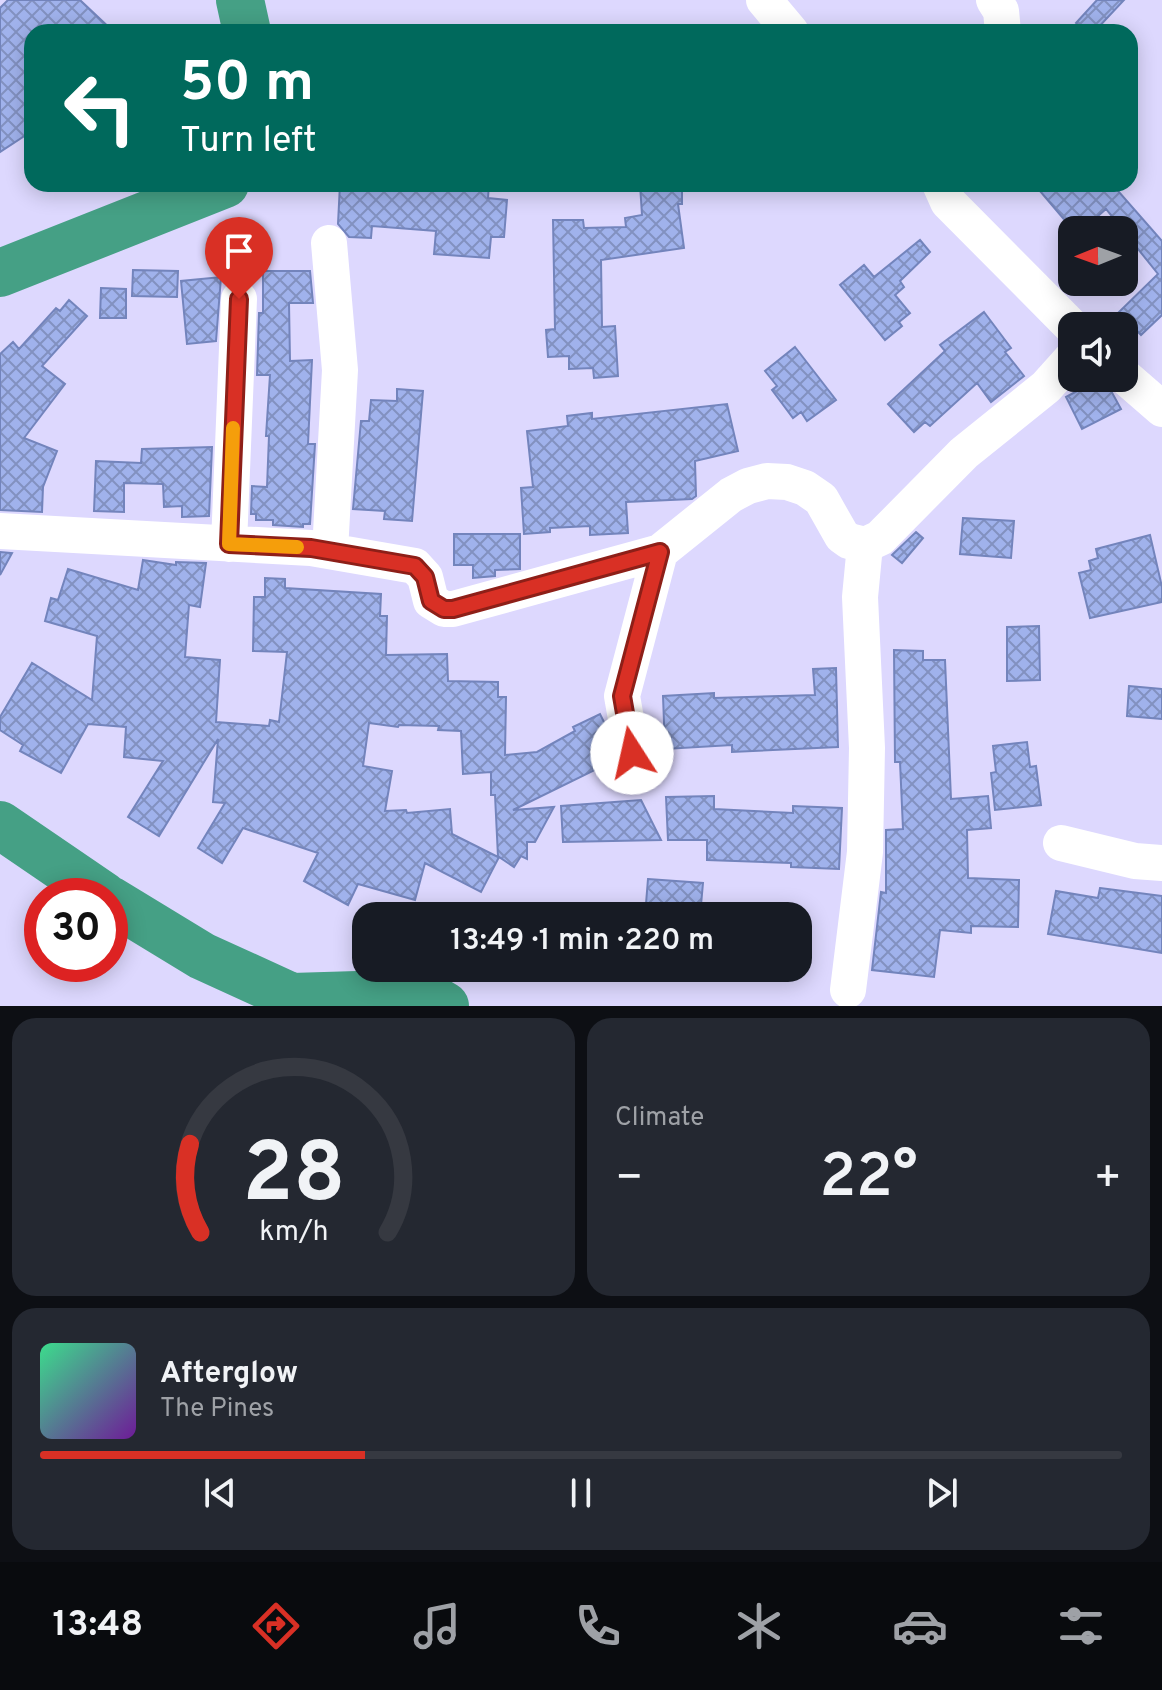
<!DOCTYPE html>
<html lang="en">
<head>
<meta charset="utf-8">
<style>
	body { margin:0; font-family:Overpass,sans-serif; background:#242831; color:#f1f3f6; height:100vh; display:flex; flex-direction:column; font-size:30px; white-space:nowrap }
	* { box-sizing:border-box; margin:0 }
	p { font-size:26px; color:#9ea1a6 }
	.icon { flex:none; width:44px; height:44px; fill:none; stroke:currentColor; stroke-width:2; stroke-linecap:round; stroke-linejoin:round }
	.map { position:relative; height:1006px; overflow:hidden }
	.details { display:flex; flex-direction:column; gap:12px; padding:12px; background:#0d0f14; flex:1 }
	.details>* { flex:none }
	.top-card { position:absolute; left:24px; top:24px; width:1114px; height:168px; border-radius:24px; box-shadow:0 4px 20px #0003; background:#00695c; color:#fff; overflow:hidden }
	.needle { width:52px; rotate:269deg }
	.tools { position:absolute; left:1058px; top:216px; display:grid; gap:16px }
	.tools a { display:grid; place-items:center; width:80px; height:80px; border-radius:16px; background:#171b24; box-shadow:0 4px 20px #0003; font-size:40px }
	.speed { position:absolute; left:24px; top:878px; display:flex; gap:16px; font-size:40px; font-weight:700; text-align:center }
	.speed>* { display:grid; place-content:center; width:104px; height:104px; border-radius:50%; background:#171b24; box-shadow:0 4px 20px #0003; line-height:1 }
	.speed .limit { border:12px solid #d22; background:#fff; color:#111 }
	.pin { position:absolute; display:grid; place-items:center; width:68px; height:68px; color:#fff; margin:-82px -34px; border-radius:50% 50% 50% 0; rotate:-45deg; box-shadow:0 0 8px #0007 }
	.pin .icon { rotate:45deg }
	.me { position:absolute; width:88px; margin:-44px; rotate:350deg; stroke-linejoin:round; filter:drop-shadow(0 0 6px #0008) }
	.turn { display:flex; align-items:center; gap:28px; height:168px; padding:0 24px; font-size:36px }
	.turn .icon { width:104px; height:104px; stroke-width:2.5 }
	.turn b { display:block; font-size:56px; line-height:68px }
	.big { font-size:60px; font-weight:600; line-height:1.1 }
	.details .tile { flex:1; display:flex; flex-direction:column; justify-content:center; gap:12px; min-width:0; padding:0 28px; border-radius:24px; background:#242831 }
	.details .dial { align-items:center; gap:0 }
	.dial svg { height:208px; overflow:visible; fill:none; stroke:#363941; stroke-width:7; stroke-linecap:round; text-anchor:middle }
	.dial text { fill:#f1f3f6; stroke:none }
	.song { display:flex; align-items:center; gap:24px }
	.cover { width:96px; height:96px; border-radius:12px; background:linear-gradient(135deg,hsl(150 70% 55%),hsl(280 70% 35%)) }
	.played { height:8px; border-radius:4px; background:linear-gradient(90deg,#d93025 30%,#363941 30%) }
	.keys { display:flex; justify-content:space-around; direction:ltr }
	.heat { display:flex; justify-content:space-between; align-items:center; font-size:44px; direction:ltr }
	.details .tiles { flex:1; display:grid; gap:12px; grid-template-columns:1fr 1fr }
	.tile:last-child { grid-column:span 2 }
	.trip { position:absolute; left:352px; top:902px; width:460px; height:80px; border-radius:24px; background:#171b24; box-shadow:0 4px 20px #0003; font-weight:600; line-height:80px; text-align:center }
	.dock { display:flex; height:128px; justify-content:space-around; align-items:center; background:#090b0e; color:#9ea1a6 }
	.dock .icon { width:56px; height:56px }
	.dock .current { color:#d93025 }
	.dock b { font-size:36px; color:#f1f3f6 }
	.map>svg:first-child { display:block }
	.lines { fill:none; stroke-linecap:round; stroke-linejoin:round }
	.river { stroke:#45a085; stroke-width:48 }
	.building { fill:url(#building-cross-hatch); stroke:#7384bc; stroke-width:2; fill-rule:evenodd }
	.minor { stroke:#fff; stroke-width:36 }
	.route-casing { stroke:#8d1f18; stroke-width:20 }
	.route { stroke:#d93025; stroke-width:14 }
	.slow { stroke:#f59e0b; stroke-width:14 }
</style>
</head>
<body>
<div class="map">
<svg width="1162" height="1006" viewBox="0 0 1162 1006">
	<defs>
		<pattern id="building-cross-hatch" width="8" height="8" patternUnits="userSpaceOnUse" patternTransform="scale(2)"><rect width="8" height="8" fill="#a0b2ec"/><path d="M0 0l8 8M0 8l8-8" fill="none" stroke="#8291c0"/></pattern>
	</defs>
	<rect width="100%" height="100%" fill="#ddd8fe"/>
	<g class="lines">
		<path class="river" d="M240,0L247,32
			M0,273L225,184
			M0,825L104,896
			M110,900L202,956L292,997L423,993L445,1006"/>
	</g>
	<path class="building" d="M8,0H80L114,32H32V131L0,152V8Z
		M1097,0H1124L1094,32H1086L1076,23Z
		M340,184H489L488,198L507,200L504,237H491L489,258L434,254L436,231L372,226L371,238L349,237L338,224Z
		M640,184H682V204H678L684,248L601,260L602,327L615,326L618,376L594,378L593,368L569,369V356L548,357L546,330L555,329L553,220H583L584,228L626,227L625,218L642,215Z
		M1034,184H1112L1162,241V315L1141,335L1119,312L1158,274L1106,209L1082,230H1073Z
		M920,240L930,252L900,281L904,287L895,295L910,313L899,322L902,326L885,340L840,285L864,265L874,277Z
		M133,270L178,271L177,297L132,296Z
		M263,271H310L313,303H289L290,361L312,360L308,444H315L310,524H303V527L273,525V520H256V514H251L252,486L267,487L269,436H266L270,375H257L259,313H263Z
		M221,277L216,341L187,344L181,281Z
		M101,288L126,289V318H100Z
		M69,300L87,316L42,366L65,384L24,438L57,451L43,487L42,512L0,510V354L13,342L19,349L56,308L60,311Z
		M984,312L1011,348L1005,352L1024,376L991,402L977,383L930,426L925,422L914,432L888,404L945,351L940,345Z
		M795,347L836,400L807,421L801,412L793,418L772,390L777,386L765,371Z
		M1101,378H1104L1121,409L1082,429L1066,397Z
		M397,389L423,391L412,521L384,519L385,511L353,509L361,421H369L371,400L397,401Z
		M727,404L738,451L695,461L696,496L692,499L626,502L628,533L590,535V526L550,528V532L524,534L521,488L533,487L527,431L568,426L567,416L592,413V419Z
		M212,447L209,516L182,517V506L164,507L163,484L124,483V512L94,511L96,461L141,463L142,449Z
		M963,518L1014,521L1011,558L960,554Z
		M916,532L923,538L902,563L892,555Z
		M454,534H520V569L495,570V576L473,578V565H454Z
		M1150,535L1162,587V602L1090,618L1079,573L1091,570L1089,561L1098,558L1096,549Z
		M0,552L12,553L0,575Z
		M143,560L176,565V562L206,563L200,607L189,605L185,657L220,660L216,722L269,726L270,720L279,722L287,652L253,651L254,597H265V578L285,579V588L381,594L380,616H387L386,655L447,654L448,681L498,682V697H506L505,755L537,752L575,731L573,727L600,714L606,726L613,761L513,810L554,807L535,842H527V859L521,856L514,867L499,857L481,892L425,863L415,900L358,884L348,905L304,881L318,853L243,828L222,863L198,848L225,803L213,802L218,739L159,836L128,817L163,761L124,757L126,727L88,724L61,773L20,751L23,745L0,730V717L32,663L92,700L97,636L45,621L51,598L58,600L68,569L138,590ZM369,723L398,727L399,725L439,726L438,730L461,731L463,774L491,772V795H495L498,857L452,834L450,809L407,813L406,810L385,811L392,771L363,766Z
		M1039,626L1040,680L1007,681V627Z
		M894,650L923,651V660H945L951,799L988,796L991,828L967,830L968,878L1019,880L1018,927L971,926V933L940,930L934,977L872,970L881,892L886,893V830L903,829L900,762H895Z
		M836,668L838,747L732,752V745L665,749L663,696L714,693V698L815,695L813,669Z
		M1129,686L1162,689V719L1127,716Z
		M1027,742L1030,767L1036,766L1041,805L995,810L991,773L996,772L993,746Z
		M714,796V809L793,813V806L842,808L839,869L791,867V863L707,860V840H668L666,797Z
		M641,800L661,840L563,842L561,806Z
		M648,879L703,883L700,916H645Z
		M1100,888L1162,896V953L1048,934L1056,891L1098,898Z"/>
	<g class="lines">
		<path class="minor" d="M764,0L791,32
			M994,0L1001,11L1003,32
			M940,184L948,202L1072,327
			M329,243L340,370L330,551
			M1124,376L1162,409
			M0,531L311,548L415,566L425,577L431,601L444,609H453L660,552L731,495L748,486L767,481L787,482L805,488L821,499L842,536L849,541L865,545L880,538L964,453L1046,387L1072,358
			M229,544L239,299
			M632,753L622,696L660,552
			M1061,843L1135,861L1162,863
			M848,990L865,852L867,748L860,597L865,545"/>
	</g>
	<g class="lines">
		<defs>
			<path id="route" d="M239,299L229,544L311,548L415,566L425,577L431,601L444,609H453L660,552L622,696L632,753"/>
		</defs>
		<use href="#route" class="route-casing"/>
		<use href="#route" class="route"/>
		<path class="slow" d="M233,428L229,544L297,547"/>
	</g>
</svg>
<div class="tools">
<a><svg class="needle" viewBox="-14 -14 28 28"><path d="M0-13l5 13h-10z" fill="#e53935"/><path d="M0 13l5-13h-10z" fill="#9ea1a6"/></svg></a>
<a><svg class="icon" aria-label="sound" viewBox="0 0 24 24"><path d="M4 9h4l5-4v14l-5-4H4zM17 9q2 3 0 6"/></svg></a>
</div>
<div class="speed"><div class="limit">30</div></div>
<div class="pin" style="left:239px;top:299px;background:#d93025"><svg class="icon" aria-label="arrive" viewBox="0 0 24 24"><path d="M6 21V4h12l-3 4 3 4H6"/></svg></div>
<svg class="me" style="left:632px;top:753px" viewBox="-20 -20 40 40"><circle r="19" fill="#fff"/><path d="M0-13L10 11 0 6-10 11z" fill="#d93025"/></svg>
<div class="trip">13:49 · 1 min · 220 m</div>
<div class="top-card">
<div class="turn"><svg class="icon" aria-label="left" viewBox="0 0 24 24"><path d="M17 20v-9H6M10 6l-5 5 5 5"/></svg><div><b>50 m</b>Turn left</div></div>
</div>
</div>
<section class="details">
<div class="tiles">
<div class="tile dial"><svg viewBox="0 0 100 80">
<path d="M14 69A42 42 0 1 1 86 69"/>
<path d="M14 69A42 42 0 0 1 10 35" stroke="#d93025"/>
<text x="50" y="56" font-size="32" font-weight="700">28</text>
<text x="50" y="72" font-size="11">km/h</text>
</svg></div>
<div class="tile"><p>Climate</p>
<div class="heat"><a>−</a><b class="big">22°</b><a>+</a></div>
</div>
<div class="tile">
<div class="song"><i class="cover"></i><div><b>Afterglow</b><p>The Pines</p></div></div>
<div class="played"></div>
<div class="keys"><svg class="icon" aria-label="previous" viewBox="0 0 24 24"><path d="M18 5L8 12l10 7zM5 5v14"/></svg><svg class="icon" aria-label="pause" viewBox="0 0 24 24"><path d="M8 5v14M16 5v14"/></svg><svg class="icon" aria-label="next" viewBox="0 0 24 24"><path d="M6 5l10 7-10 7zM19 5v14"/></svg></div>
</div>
</div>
</section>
<nav class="dock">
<b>13:48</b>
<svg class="icon current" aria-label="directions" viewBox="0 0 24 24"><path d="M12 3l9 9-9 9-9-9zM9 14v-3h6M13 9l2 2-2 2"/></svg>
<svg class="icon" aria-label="music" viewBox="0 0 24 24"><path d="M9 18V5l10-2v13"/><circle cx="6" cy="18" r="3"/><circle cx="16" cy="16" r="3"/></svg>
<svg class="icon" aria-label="phone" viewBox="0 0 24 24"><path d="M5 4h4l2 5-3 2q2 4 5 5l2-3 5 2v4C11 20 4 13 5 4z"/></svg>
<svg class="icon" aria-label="climate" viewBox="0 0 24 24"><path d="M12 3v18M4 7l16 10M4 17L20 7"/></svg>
<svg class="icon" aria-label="car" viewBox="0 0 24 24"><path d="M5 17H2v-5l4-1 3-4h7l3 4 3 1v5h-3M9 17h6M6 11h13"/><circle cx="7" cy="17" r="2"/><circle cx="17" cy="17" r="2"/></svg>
<svg class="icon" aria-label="filters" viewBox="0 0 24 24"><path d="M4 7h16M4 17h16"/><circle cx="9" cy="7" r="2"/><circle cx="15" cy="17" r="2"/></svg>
</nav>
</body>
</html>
